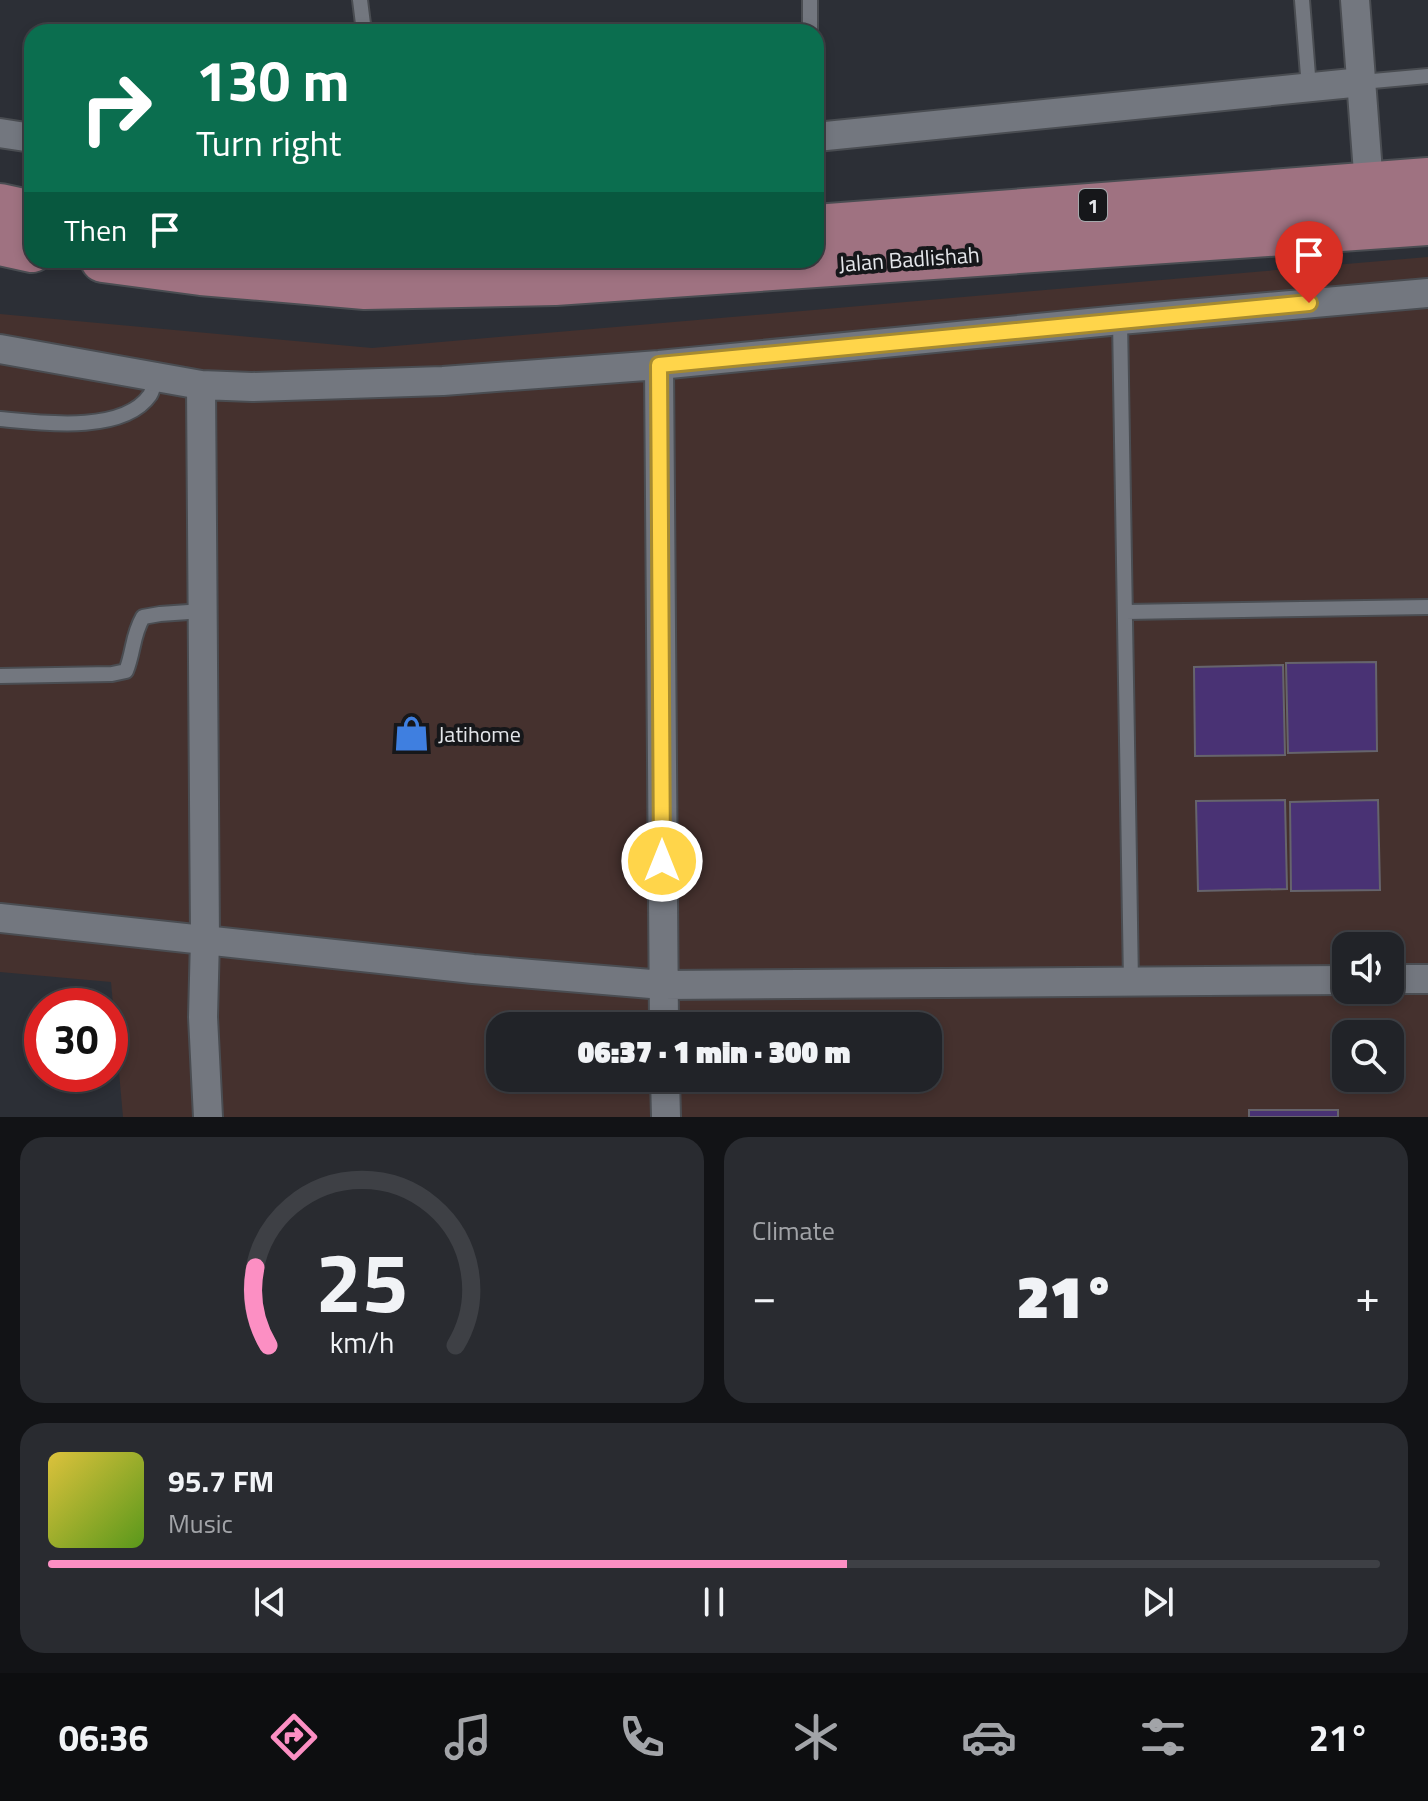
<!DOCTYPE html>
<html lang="en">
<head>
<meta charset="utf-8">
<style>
	body { margin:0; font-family:"Titillium Web",sans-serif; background:#292b30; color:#f1f3f6; height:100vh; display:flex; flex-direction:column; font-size:30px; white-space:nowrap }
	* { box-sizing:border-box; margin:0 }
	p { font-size:26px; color:#a2a4a8 }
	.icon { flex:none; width:44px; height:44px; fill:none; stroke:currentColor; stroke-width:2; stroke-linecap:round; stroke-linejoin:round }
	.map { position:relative; height:1117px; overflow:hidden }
	.drawer { display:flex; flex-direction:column; gap:20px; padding:20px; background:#121316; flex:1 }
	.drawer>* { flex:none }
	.banner { position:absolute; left:24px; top:24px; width:800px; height:244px; border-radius:24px; box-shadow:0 4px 12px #0003,0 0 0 2px #3e4045; background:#0b6e4f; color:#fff; overflow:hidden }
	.controls { position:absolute; left:1332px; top:932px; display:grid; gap:16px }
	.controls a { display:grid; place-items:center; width:72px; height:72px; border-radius:16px; background:#212328; box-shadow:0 4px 12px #0003,0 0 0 2px #3e4045; font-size:40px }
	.speed { position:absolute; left:24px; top:988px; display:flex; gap:16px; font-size:40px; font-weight:700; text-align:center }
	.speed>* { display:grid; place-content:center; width:104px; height:104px; border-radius:50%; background:#212328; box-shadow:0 4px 12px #0003,0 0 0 2px #3e4045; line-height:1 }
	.speed .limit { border:12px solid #d22; background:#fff; color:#111 }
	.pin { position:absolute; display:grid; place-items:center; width:68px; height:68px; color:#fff; margin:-82px -34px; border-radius:50% 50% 50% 0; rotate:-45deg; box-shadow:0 0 8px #0007 }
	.pin .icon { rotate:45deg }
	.me { position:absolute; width:88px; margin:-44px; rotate:0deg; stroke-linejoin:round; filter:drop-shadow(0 0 6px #0008) }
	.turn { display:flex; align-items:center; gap:28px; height:168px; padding:0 40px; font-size:36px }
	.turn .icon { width:104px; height:104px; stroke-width:2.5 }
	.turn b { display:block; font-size:56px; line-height:68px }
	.then { display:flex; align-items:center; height:76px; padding:0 40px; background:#0003; gap:16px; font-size:30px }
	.big { font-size:60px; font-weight:800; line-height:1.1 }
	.drawer .card { flex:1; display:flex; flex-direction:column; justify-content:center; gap:12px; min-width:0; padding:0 28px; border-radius:24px; background:#292b30 }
	.drawer .dial { align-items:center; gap:0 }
	.dial svg { height:208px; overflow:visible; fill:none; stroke:#3e4045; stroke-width:7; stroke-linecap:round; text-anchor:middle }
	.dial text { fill:#f1f3f6; stroke:none }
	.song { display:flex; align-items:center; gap:24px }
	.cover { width:96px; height:96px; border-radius:12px; background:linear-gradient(135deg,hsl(50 70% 55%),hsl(90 70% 35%)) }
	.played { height:8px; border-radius:4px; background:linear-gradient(90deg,#fc8fc3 60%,#3e4045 60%) }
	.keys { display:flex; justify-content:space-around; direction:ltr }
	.heat { display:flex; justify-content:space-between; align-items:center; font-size:44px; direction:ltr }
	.drawer .tiles { flex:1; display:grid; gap:20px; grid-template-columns:1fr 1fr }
	.card:last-child { grid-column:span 2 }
	.trip { position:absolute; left:486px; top:1012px; width:456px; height:80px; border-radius:24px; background:#212328; box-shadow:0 4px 12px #0003,0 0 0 2px #3e4045; font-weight:800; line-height:80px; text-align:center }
	.tab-bar { display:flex; height:128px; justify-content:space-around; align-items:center; background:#0d0e10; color:#a2a4a8 }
	.tab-bar .icon { width:56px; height:56px }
	.tab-bar .selected { color:#fc8fc3 }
	.tab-bar b { font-size:36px; color:#f1f3f6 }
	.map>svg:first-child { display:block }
	.industrial { fill:#45312e; fill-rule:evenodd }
	.building { fill:#493274; stroke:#66646c; stroke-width:2 }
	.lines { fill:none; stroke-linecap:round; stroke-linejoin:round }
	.lane-casing { stroke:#4a4d52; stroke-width:18 }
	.street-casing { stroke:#4a4d52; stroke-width:32 }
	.primary-casing { stroke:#4a4d52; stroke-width:48 }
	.lane { stroke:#73777f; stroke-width:14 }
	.street { stroke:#73777f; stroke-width:28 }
	.primary { stroke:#9f7281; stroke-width:44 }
	.route-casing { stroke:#a68a30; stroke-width:20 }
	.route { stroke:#ffd54a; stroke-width:14 }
	.labels { text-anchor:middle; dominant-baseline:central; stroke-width:8; stroke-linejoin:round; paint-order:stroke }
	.shield { fill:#16171a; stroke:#a6a8ac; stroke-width:2 }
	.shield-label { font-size:20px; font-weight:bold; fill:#e4e6ea }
	.street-label { font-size:22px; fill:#e4e6ea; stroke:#16171a }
	.poi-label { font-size:22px; fill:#e4e6ea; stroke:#16171a; text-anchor:start }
</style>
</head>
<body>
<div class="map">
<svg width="1428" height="1117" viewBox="0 0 1428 1117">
	<rect width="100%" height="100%" fill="#2c2f36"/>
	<path class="industrial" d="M1428,257V1117H123L111,982L0,972V314L372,348ZM1346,946H1390V990H1346ZM500,1026H928V1078H500ZM1346,1034H1390V1078H1346Z"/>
	<path class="building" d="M1376,662L1377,751L1288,753L1286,663Z
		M1283,665L1285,755L1195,756L1194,667Z
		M1285,800L1287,889L1198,891L1196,801Z
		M1378,800L1380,890L1291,891L1290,802Z
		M1249,1110H1338V1117H1249Z"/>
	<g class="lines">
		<defs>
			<path id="lane" d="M360,0L364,32
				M1302,0L1309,88
				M810,32V0
				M1362,82L1428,76
				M1120,320L1131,982
				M0,419C41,423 123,434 150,395C153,390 154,382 156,377
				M1126,612L1428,607
				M0,676L112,674L126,671C134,651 132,636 143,617L160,614L203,611"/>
			<path id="street" d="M1355,0L1370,199
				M0,133L32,138
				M816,137L1362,82
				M0,349L201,385L252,387L443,381L659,365L1120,320L1428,293
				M659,365L664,1026
				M201,385L205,939L203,1017L208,1117
				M0,918L473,969L663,985L1346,980
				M1390,979H1428
				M665,1078L666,1117"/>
			<path id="primary" d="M0,206L32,213
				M816,227L1428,180
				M0,243L32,250
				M103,260L201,273L365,287L555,283L1428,223"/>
		</defs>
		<use href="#lane" class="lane-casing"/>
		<use href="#street" class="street-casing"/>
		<use href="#primary" class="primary-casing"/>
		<use href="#lane" class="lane"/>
		<use href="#street" class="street"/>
		<use href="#primary" class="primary"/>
	</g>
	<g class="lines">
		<defs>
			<path id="route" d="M662,861L659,365L1309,303"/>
		</defs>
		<use href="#route" class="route-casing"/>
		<use href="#route" class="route"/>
	</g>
	<defs>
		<symbol id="shop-bare" viewBox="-9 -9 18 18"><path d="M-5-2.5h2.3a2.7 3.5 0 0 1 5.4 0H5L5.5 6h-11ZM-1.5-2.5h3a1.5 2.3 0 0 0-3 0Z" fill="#3f7fe0" stroke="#16171a" stroke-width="2.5" paint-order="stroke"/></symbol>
	</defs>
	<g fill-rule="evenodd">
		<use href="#shop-bare" x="386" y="708" width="51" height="51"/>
	</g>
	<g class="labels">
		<rect class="shield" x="1079" y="189" width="28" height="32" rx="6"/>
		<g class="shield-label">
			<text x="1093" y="205">1</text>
		</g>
		<g class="street-label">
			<text transform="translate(909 259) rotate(-4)">Jalan Badlishah</text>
		</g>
		<g class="poi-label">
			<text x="438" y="734">Jatihome</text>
		</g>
	</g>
</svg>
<div class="controls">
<a><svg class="icon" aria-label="sound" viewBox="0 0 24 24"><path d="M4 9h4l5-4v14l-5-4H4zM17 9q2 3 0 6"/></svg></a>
<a><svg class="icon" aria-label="search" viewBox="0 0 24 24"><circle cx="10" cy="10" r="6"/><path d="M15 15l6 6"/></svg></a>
</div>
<div class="speed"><div class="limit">30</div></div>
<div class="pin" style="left:1309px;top:303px;background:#d93025"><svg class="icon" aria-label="arrive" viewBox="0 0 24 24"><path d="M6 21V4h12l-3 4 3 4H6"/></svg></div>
<svg class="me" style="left:662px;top:861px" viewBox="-20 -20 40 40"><circle r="17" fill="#ffd54a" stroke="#fff" stroke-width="3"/><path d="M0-11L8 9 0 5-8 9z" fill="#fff"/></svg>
<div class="trip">06:37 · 1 min · 300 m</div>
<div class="banner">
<div class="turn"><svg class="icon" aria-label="right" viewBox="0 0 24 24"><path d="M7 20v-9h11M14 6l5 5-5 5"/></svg><div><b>130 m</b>Turn right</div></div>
<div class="then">Then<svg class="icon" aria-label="arrive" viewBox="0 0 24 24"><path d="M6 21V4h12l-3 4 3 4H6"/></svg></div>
</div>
</div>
<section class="drawer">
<div class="tiles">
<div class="card dial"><svg viewBox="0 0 100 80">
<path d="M14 69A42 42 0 1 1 86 69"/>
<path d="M14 69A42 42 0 0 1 9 39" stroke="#fc8fc3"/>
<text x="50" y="56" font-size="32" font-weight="700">25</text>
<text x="50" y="72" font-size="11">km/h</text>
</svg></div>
<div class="card"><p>Climate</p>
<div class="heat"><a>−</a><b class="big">21°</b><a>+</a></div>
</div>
<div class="card">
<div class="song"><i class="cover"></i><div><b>95.7 FM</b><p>Music</p></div></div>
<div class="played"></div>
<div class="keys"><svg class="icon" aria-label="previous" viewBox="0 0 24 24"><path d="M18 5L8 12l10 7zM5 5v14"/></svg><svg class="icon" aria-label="pause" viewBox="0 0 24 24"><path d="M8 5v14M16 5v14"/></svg><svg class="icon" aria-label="next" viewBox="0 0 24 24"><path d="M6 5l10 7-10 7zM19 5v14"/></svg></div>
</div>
</div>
</section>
<nav class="tab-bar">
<b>06:36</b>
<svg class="icon selected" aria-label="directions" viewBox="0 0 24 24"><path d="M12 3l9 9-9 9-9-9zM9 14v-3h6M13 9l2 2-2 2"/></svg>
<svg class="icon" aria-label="music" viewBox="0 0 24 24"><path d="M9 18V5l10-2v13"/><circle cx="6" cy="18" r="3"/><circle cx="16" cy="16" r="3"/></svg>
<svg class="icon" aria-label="phone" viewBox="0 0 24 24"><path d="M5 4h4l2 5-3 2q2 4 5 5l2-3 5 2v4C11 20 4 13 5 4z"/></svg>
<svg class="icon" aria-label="climate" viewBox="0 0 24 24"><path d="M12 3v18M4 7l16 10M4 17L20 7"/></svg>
<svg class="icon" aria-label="car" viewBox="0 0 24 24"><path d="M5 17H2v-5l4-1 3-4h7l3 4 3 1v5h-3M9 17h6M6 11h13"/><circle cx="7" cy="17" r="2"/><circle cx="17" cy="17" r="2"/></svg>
<svg class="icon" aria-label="filters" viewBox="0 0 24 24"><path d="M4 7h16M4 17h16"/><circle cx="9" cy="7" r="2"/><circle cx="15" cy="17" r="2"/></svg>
<b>21°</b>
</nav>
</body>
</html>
